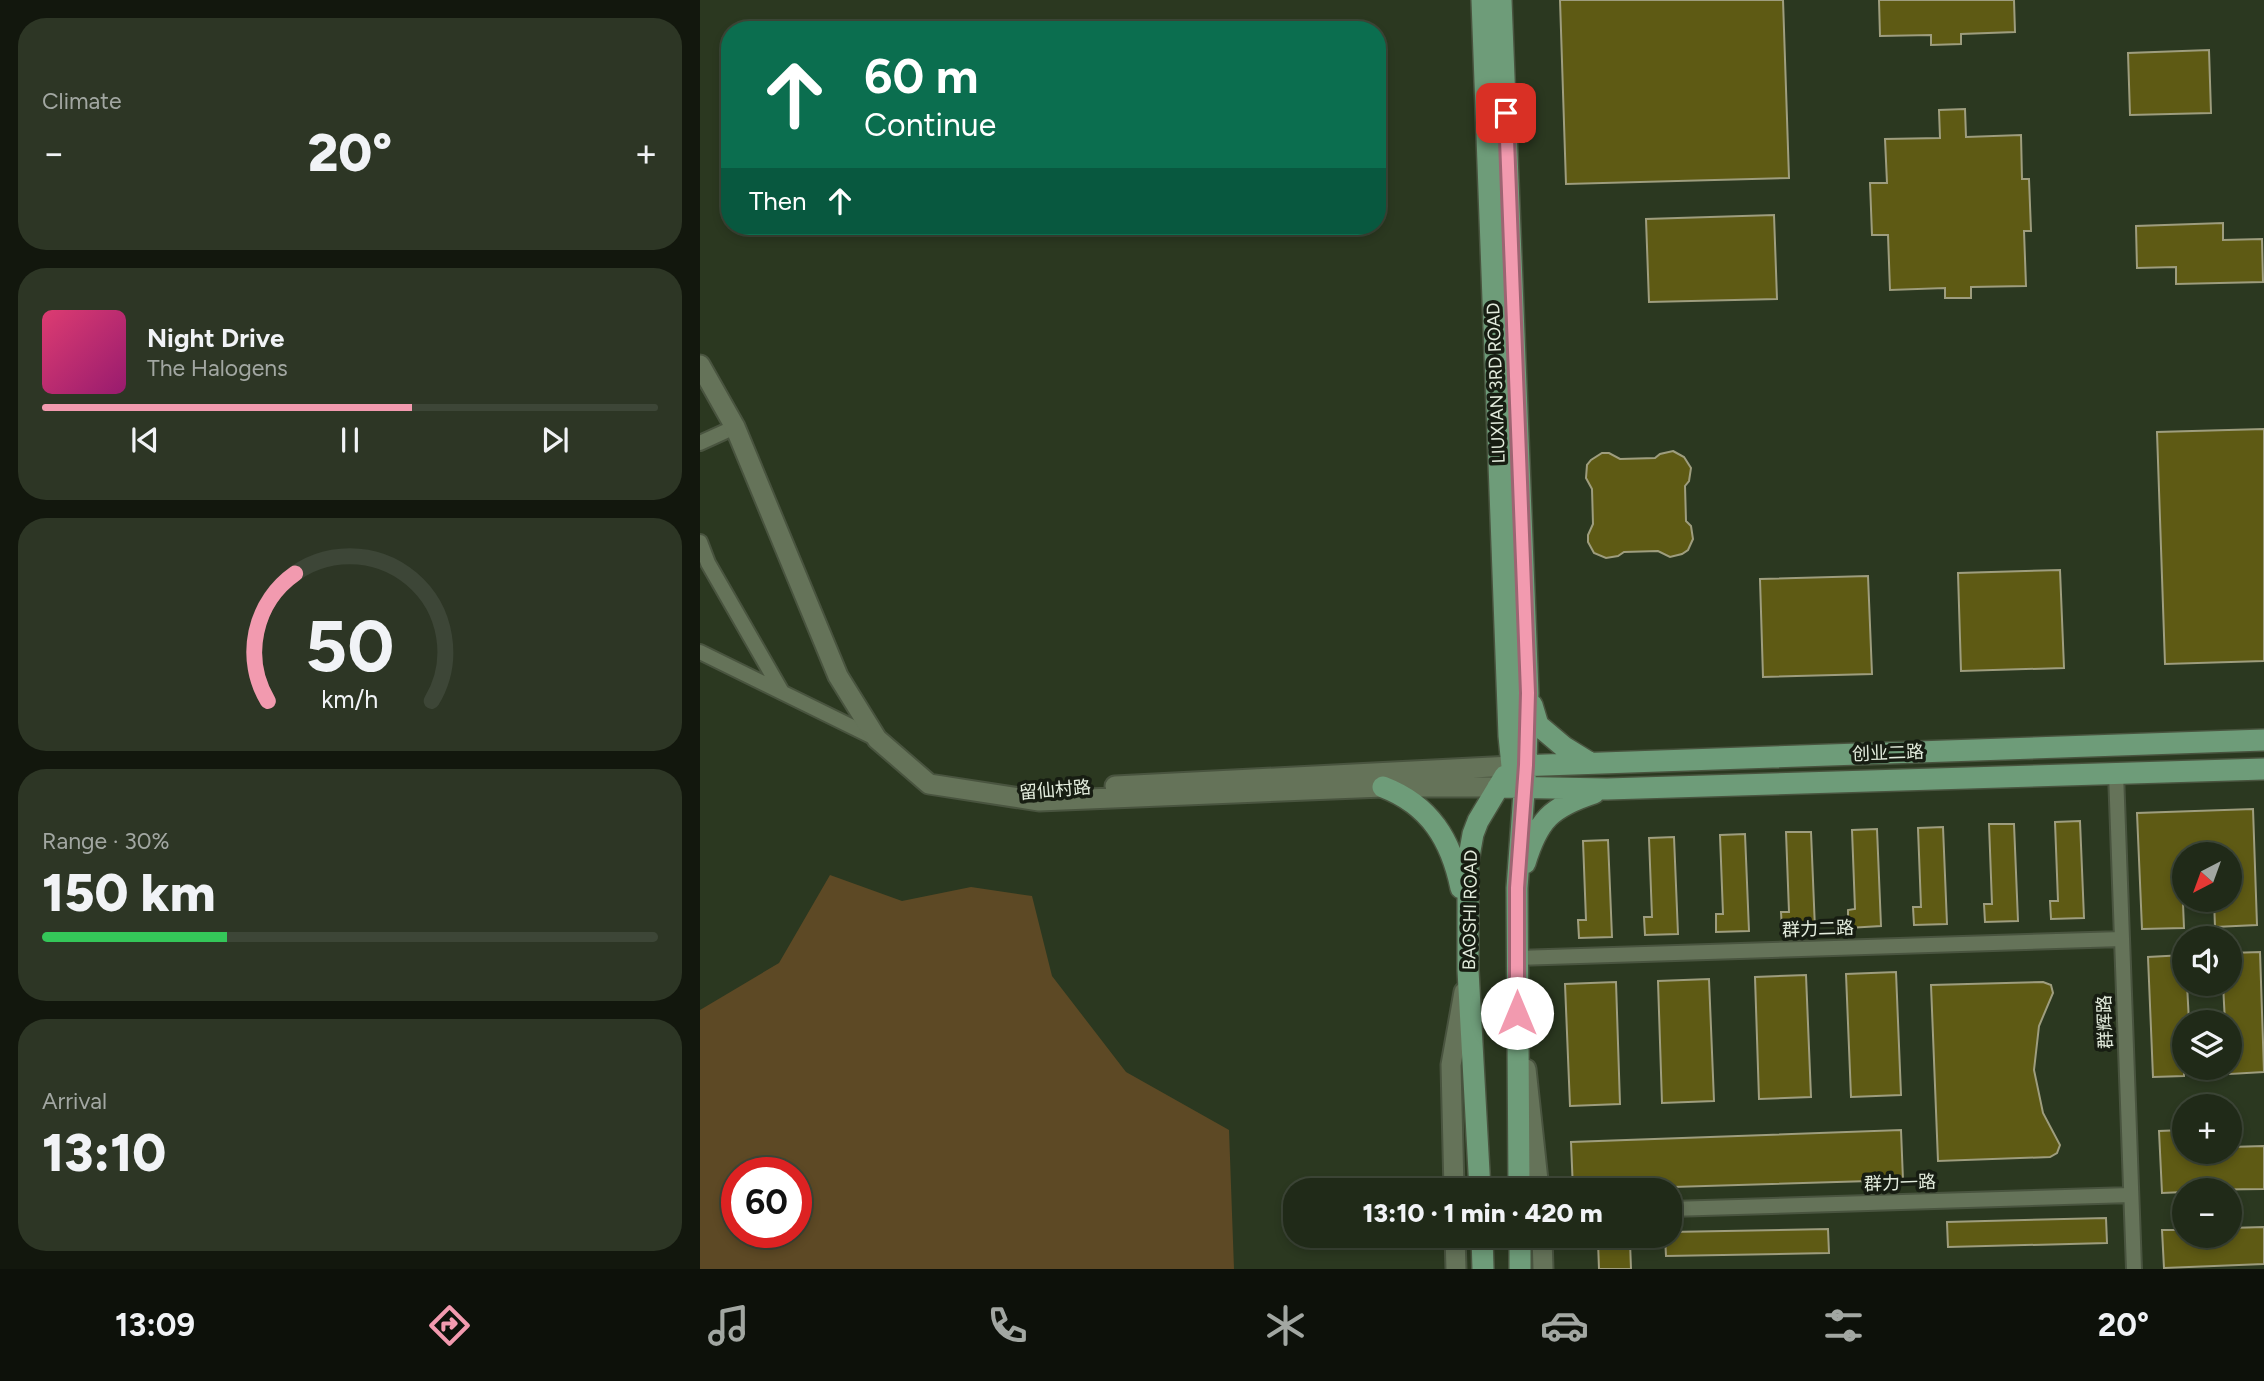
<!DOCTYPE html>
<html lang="en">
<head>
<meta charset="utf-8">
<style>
	body { margin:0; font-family:Figtree,"Noto Sans SC",sans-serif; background:#2d3625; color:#f1f3f6; height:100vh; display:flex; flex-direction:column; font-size:26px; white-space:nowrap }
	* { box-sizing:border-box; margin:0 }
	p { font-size:23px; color:#a2a7a2 }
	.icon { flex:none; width:38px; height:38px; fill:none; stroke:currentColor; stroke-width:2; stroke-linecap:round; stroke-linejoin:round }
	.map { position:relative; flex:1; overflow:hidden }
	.sheet { display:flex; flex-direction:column; gap:18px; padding:18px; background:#12170d; width:700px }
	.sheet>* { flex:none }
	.guide { position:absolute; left:21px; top:21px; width:665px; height:214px; border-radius:28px; box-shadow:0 4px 10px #0003,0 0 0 2px #3d4637; background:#0b6e4f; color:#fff; overflow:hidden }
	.needle { width:46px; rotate:221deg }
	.buttons { position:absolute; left:1472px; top:842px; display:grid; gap:14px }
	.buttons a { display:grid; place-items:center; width:70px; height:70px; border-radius:50%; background:#202a18; box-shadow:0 4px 10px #0003,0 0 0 2px #3d4637; font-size:35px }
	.speed { position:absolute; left:21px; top:1157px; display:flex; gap:14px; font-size:35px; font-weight:700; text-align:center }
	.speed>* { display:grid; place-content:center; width:91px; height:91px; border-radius:50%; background:#202a18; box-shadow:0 4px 10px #0003,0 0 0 2px #3d4637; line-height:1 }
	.speed .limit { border:10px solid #d22; background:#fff; color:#111 }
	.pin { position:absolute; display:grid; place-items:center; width:60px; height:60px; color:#fff; margin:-30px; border-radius:14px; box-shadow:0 4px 10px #0006 }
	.me { position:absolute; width:77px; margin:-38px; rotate:0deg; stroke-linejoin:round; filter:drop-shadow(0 0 5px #0008) }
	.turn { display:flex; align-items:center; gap:24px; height:147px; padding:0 28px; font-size:32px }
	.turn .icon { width:91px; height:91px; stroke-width:2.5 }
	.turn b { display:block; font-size:49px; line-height:60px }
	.then { display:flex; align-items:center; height:66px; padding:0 28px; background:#0003; gap:14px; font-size:26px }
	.big { font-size:52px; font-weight:800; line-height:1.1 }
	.sheet .card { flex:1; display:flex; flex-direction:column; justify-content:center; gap:10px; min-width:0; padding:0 24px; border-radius:28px; background:#2d3625 }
	.sheet .dial { align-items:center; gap:0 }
	.dial svg { height:182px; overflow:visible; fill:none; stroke:#3d4637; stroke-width:7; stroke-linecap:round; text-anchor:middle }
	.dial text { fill:#f1f3f6; stroke:none }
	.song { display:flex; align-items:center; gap:21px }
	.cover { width:84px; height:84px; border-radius:10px; background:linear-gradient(135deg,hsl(340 70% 55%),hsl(320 70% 35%)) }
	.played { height:7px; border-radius:4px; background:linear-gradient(90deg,#f29aaf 60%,#3d4637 60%) }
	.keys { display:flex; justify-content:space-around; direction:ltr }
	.heat { display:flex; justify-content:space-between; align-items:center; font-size:38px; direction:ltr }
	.charge { height:10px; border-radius:5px; background:linear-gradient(90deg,#34c759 30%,#3d4637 0) }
	.trip { position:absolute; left:583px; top:1178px; width:399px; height:70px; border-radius:28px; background:#202a18; box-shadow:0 4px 10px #0003,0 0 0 2px #3d4637; font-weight:800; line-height:70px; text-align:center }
	.dock { display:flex; height:112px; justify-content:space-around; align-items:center; background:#0d110a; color:#a2a7a2 }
	.dock .icon { width:49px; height:49px }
	.dock .selected { color:#f29aaf }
	.dock b { font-size:32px; color:#f1f3f6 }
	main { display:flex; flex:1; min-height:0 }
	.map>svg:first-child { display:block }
	.green { fill:#5d4925; fill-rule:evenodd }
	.building { fill:#5e5a14; stroke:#9e9d7e; stroke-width:2 }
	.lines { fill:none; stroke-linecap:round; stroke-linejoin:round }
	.street-casing { stroke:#49543f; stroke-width:18 }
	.secondary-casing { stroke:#49543f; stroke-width:23 }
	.primary-casing { stroke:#49543f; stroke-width:24 }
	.street { stroke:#657359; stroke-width:14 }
	.secondary { stroke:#657359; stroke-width:19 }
	.primary { stroke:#6e9c79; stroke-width:21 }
	.route-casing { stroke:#9d6472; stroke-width:18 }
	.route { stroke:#f29aaf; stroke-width:12 }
	.labels { text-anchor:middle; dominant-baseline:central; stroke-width:7; stroke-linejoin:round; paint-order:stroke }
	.street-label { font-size:18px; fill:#e3ecdd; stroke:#171d12 }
</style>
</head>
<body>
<main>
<section class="sheet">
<div class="card"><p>Climate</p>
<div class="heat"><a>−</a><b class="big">20°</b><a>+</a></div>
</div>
<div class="card">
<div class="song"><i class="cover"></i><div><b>Night Drive</b><p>The Halogens</p></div></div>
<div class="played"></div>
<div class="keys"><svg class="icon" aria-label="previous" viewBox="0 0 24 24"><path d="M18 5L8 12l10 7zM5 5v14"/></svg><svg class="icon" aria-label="pause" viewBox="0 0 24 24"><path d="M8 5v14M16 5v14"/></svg><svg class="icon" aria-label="next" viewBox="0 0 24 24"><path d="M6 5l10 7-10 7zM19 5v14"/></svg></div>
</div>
<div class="card dial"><svg viewBox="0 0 100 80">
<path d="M14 69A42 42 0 1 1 86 69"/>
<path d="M14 69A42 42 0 0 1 26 13" stroke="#f29aaf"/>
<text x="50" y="56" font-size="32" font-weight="700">50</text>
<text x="50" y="72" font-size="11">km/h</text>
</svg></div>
<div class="card"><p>Range · 30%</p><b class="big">150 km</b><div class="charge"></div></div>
<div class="card"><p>Arrival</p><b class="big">13:10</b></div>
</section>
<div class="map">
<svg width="1564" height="1269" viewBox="0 0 1564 1269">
	<rect width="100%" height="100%" fill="#2b3820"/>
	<path class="green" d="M130,875L202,901L271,887L332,896L352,976L426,1072L529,1130L534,1269H0V1010L79,963ZM37,1172H96V1232H37Z"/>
	<path class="building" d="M860,0H1083L1089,178L866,184Z
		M1179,0H1314L1315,32L1261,34V44L1231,45V35L1180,36Z
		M1509,50L1511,113L1430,115L1428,53Z
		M1265,109L1266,137L1321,135L1322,179H1329L1331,231H1324L1326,286L1271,287V298H1245V288L1190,290L1188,235H1172L1170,183H1187L1185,139L1240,138L1239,110Z
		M1074,215L1077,299L949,302L946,219Z
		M1523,223V240L1562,239L1563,282L1476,284V267L1437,268L1436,226Z
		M1564,429V661L1465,664L1457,432Z
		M973,451L984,457L991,468L989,481L985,486L986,521L991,526L993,539L988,550L982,554L970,557L958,551L924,552L918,556L906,558L894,553L888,542V535L893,524L892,489L886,478L887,465L891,460L902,453H909L920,459L955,458L960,454Z
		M1360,570L1364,668L1261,671L1258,573Z
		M1168,576L1172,674L1063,677L1060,579Z
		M1553,809L1557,925L1515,927L1514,900H1530V854L1512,853L1481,854L1484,928L1442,929L1437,813Z
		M1380,821L1384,918L1351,919L1350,901H1358L1355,822Z
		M1289,824H1314L1318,921L1285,922L1284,904H1292Z
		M1243,827L1247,924L1214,925L1213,907H1221L1218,828Z
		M1177,829L1181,926L1148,928V910L1155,909L1152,830Z
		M1086,832H1111L1115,929L1082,930L1081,912H1089Z
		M1045,834L1049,931L1016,932V914H1023L1020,835Z
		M974,837L978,934L945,935L944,917H952L949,838Z
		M908,840L912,937L879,938L878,920H886L883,841Z
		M1560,952L1564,1072L1530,1074V1022H1525L1523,984H1530V953Z
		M1484,955V984H1487L1489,1022H1484V1076L1453,1077L1448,957Z
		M1196,972L1201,1095L1151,1097L1146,974Z
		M1106,975L1111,1097L1059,1099L1055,977Z
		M1009,979L1014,1101L962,1103L958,981Z
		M916,982L920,1104L870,1106L865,984Z
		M1343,982L1351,985L1353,993L1339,1026L1334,1070L1343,1113L1360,1145L1357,1153L1350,1157L1238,1161L1231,985Z
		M1201,1130L1203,1180L873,1190L871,1142Z
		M1483,1130L1484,1152H1530V1147L1564,1146V1189L1484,1190V1192L1462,1193L1459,1131Z
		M1406,1218L1407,1243L1248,1247L1247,1222Z
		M1564,1227V1264L1464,1268L1462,1230H1484V1236H1530V1228Z
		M1128,1229L1129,1253L966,1256L965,1236H970V1232Z
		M898,1242H930L931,1269H899Z"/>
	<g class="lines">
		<defs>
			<path id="street" d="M0,443L35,427
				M0,542L8,563L82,692
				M0,652L177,739
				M1416,773L1434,1269
				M816,958L1422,939
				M970,1209L1431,1195"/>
			<path id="secondary" d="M0,365L35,427L138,676L177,739L229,784L339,801L683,787H798
				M415,786L812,766
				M826,1069L839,1190
				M754,1190L751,1065L764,992
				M755,1236L756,1269
				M842,1236L843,1269"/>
			<path id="primary" d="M782,0L809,736L812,766
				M801,0L828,693L826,765L817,888L819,1190
				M832,705L838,725L864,747L890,763
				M814,766L1564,740
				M683,787C730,805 751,840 761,888
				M798,787L907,789L1564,769
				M825,863C838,820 851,807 894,793
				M780,1190L768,970V862L773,834L778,821L805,776
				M782,1236L783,1269
				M820,1236V1269"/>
		</defs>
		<use href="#street" class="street-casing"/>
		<use href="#secondary" class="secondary-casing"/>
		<use href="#primary" class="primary-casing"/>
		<use href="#street" class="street"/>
		<use href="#secondary" class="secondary"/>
		<use href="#primary" class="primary"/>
	</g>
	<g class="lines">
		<defs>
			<path id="route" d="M806,113L828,693L826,765L817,888V1013"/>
		</defs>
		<use href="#route" class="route-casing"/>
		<use href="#route" class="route"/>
	</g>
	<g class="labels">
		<g class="street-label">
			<text transform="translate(796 383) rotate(-92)">LIUXIAN 3RD ROAD</text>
			<text transform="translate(1188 753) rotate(-2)">创业二路</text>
			<text transform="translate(355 790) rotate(-5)">留仙村路</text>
			<text transform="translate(770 910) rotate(-89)">BAOSHI ROAD</text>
			<text transform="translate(1118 929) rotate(-2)">群力二路</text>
			<text transform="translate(1405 1022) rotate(-92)">群辉路</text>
			<text transform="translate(1200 1183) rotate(-2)">群力一路</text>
		</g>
	</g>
</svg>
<div class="buttons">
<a><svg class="needle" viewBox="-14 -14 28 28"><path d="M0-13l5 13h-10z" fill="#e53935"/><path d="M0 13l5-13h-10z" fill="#a2a7a2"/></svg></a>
<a><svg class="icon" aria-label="sound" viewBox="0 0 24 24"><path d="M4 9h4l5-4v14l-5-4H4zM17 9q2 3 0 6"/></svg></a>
<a><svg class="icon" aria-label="layers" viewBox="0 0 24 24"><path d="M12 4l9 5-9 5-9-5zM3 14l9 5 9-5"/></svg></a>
<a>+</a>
<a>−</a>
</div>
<div class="speed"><div class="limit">60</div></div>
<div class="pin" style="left:806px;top:113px;background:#d93025"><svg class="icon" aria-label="arrive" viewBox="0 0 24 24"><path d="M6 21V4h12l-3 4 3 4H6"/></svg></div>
<svg class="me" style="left:817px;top:1013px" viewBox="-20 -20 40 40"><circle r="19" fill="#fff"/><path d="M0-13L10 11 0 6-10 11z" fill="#f29aaf"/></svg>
<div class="trip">13:10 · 1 min · 420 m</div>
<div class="guide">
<div class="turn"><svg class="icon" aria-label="ahead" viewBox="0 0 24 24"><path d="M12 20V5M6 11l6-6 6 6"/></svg><div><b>60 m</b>Continue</div></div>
<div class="then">Then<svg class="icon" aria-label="ahead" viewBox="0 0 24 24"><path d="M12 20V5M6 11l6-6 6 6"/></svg></div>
</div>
</div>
</main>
<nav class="dock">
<b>13:09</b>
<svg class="icon selected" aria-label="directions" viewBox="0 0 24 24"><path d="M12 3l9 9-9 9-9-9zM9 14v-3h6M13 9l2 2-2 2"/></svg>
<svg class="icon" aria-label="music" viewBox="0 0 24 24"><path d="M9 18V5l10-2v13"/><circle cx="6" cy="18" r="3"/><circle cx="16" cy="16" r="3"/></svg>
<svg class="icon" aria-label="phone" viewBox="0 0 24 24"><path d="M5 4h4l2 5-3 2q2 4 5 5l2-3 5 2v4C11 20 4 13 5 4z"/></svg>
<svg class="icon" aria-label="climate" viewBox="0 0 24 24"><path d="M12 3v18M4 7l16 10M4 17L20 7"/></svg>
<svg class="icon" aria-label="car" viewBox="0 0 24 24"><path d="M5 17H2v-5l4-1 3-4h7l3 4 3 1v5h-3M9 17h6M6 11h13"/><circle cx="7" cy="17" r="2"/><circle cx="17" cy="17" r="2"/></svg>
<svg class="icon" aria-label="filters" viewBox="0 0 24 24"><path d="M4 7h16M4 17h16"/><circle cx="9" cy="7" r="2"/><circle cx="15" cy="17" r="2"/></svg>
<b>20°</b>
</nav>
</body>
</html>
